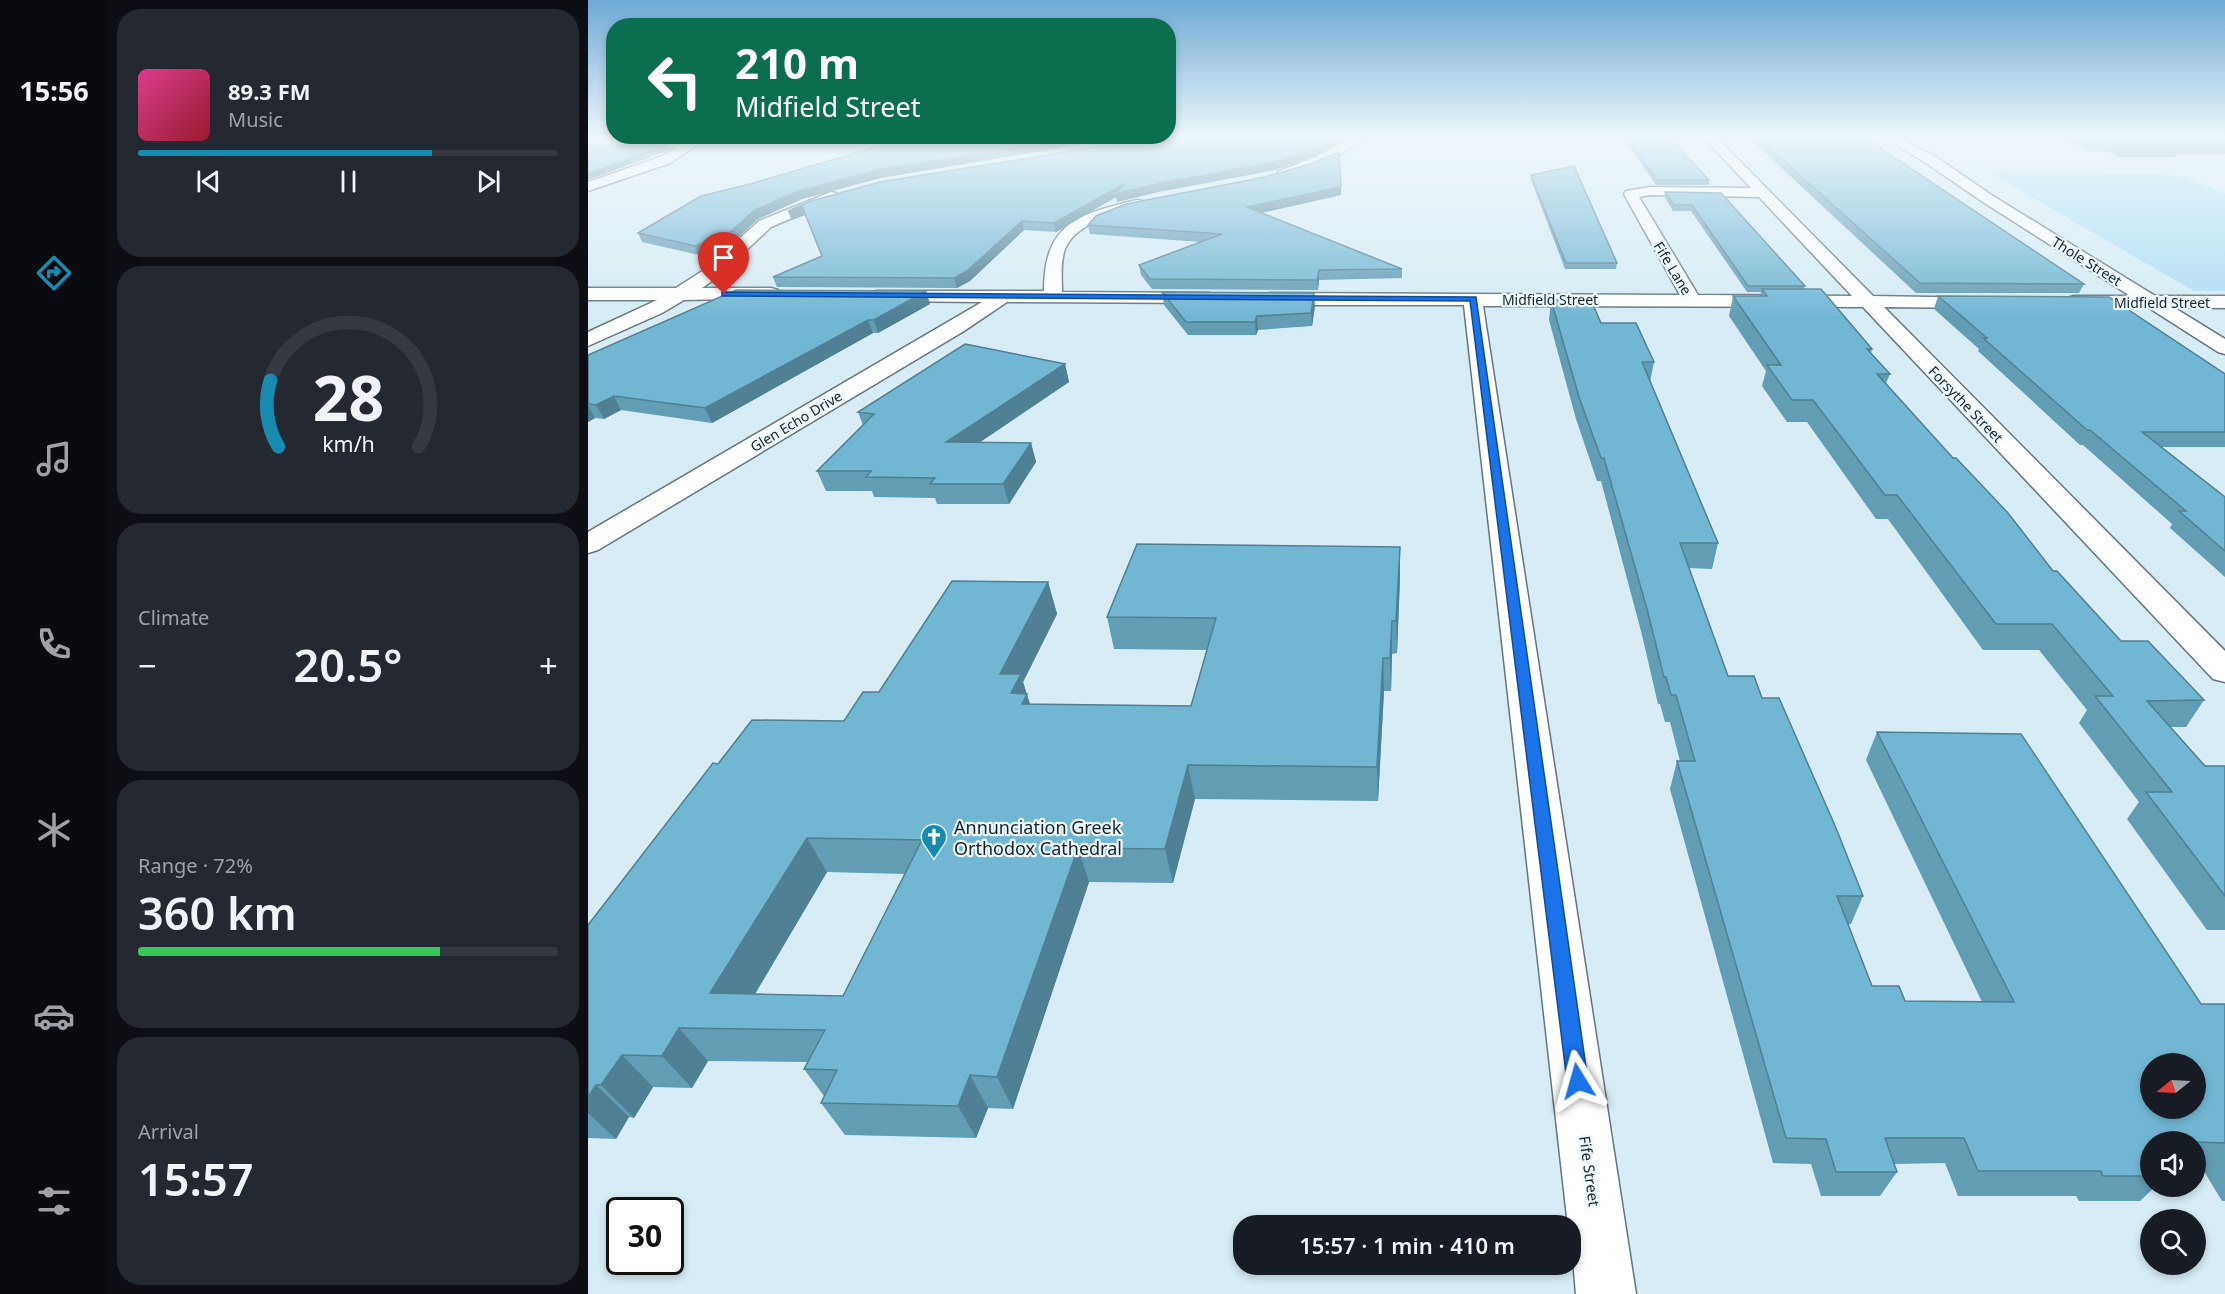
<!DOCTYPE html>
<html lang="en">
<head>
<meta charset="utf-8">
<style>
	body { margin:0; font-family:"Noto Sans",sans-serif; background:#242831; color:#f1f3f6; height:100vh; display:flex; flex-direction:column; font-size:22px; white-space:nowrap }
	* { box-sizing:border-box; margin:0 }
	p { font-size:20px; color:#9ea1a6 }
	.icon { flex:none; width:33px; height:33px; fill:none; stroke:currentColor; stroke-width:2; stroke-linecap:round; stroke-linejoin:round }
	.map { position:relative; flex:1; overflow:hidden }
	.details { display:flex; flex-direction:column; gap:9px; padding:9px; background:#0d0f14; width:480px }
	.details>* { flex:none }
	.hud { position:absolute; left:18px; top:18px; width:570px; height:126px; border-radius:24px; box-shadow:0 3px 9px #0003; background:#0b6e4f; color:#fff; overflow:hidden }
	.needle { width:39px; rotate:252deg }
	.controls { position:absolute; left:1552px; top:1053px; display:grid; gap:12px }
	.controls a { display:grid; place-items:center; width:66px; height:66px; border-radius:50%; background:#171b24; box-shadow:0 3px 9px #0003; font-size:30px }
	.speed { position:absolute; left:18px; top:1197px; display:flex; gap:12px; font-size:30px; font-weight:700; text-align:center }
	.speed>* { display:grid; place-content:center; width:78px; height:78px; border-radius:50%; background:#171b24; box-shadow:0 3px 9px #0003; line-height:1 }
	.speed .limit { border:3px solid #111; border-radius:9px; background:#fff; color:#111 }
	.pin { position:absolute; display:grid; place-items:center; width:51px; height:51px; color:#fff; margin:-62px -26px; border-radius:50% 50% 50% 0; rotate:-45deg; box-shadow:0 0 6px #0007 }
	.pin .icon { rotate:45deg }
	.me { position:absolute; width:66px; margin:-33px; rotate:352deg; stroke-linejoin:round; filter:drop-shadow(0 0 4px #0008) }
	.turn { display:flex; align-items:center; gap:21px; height:126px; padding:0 30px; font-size:27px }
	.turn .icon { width:78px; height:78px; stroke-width:2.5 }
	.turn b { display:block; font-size:42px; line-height:51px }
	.big { font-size:45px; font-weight:600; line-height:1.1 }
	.details .tile { flex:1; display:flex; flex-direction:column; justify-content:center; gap:9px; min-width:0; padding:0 21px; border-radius:24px; background:#242831 }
	.details .dial { align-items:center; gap:0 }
	.dial svg { height:156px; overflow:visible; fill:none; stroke:#363941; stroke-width:7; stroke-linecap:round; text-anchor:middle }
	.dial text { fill:#f1f3f6; stroke:none }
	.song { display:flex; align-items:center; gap:18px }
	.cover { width:72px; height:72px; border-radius:9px; background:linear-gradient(135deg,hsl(330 70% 55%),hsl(350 70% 35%)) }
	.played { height:6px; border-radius:3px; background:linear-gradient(90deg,#178baf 70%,#363941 70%) }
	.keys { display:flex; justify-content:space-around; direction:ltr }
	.heat { display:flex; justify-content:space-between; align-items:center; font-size:33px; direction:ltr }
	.charge { height:9px; border-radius:4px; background:linear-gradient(90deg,#34c759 72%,#363941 0) }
	.trip { position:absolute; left:645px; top:1215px; width:348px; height:60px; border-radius:24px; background:#171b24; box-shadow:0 3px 9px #0003; font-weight:600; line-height:60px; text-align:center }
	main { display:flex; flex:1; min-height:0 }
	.tabs { display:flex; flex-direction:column; width:108px; justify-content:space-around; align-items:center; background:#090b0e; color:#9ea1a6 }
	.tabs .icon { width:42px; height:42px }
	.tabs .current { color:#178baf }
	.tabs b { font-size:27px; color:#f1f3f6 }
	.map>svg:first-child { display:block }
	.green { fill:#b0dff3 }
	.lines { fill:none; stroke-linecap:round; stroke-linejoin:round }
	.minor-casing { stroke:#63757d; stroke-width:3 }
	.tertiary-casing { stroke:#63757d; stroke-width:3 }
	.minor { fill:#fff; fill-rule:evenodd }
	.tertiary { fill:#fff; fill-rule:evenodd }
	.wall { fill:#619db5; fill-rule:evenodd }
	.shaded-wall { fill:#4f8094 }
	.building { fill:#71b7d3; stroke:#4f8094; stroke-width:1.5; fill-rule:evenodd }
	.route { fill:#1a73e8; stroke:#114b97; stroke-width:1.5 }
	.labels { text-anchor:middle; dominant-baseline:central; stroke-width:4.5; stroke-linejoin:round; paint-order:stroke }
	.far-street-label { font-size:14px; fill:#1a2225; stroke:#ebf8fd }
	.street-label { font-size:15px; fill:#1a2225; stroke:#ebf8fd }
	.near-poi-label { font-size:18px; fill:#1a2225; stroke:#ebf8fd; text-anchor:start }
</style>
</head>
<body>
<main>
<nav class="tabs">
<b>15:56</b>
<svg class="icon current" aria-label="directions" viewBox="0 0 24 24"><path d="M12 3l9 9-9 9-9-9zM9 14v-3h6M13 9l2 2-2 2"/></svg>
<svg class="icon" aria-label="music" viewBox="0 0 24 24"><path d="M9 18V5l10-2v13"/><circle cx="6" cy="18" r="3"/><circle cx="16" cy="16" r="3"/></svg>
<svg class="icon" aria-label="phone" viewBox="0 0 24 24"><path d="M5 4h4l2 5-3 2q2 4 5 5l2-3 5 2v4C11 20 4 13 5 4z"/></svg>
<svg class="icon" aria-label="climate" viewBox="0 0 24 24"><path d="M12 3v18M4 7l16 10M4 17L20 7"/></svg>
<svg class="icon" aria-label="car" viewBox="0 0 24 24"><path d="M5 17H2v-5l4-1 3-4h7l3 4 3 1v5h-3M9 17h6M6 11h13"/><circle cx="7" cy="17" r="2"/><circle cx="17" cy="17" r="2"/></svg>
<svg class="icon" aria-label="filters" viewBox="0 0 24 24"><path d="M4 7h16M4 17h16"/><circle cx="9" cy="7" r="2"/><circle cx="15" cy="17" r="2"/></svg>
</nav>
<section class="details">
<div class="tile">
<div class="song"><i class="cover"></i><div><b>89.3 FM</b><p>Music</p></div></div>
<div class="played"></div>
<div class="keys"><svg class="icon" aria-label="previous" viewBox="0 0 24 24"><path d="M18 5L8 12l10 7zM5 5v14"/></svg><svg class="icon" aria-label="pause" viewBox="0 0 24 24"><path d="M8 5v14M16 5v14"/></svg><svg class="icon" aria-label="next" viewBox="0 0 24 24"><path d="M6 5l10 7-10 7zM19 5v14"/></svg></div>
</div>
<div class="tile dial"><svg viewBox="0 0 100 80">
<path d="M14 69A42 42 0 1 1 86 69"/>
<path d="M14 69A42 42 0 0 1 10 35" stroke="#178baf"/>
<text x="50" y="56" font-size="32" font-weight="700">28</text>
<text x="50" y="72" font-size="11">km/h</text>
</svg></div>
<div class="tile"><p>Climate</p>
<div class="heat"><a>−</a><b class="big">20.5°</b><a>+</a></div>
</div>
<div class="tile"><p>Range · 72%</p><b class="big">360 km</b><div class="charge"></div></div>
<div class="tile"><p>Arrival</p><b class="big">15:57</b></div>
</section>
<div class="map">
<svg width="1637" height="1294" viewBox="0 0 1637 1294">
	<rect width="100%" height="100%" fill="#d7ecf5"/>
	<path class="green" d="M1402,173L1579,174L1597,177L1637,194V291H1606Z"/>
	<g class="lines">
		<defs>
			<path id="minor" d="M766,136H781L740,162L696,178L689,174L691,171L730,156Z
				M1114,136H1127L1285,296L1399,298L1401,302L1399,306L1392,308L1296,307L1637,651V682L1625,679L1275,307L895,306L1048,1294H988L982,1226H980L876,305H682L675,303L673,299L675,295L682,293L1092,295L1036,194L1038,191L1062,187L1163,188ZM1062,195L1171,197L1264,296L1110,295L1051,197Z
				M0,138L95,140L108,146L82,163L0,191V182L72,157L90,148L0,146Z
				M243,192L248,193L250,196L248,199L183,227L131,276L114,288H183L190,290L192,294L190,298L96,300L74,313L0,346V332L69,300H0V288H88L119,268L171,221Z
				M549,200L554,201L556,204L554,207C530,213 488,222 477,249C472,263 474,278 474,292L621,293L628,295L630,299L628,303L419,302L376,331L10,550L0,553V532L394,302L295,301L288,299L286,295L288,291H456C456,223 490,214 549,200Z
				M1486,296H1637V308L1479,306L1477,302L1479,298Z"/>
			<path id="tertiary" d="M1293,136H1308L1348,157L1405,196L1637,339V354L1630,352L1395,202L1338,163Z"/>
		</defs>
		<use href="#minor" class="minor-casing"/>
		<use href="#tertiary" class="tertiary-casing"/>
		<use href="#minor" class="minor"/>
		<use href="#tertiary" class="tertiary"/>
	</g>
	<path class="wall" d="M0,136H116L104,142L95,138Z
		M325,136H544L292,178L214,199L170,219L144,243L111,255L54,242L50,233L162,184Z
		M750,136V143L739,151L687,170L570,192L529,202L528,197L468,232L436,230L382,281L369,288L189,287L185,277L234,256L217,215L204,220L200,211Z
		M1034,136H1077L1121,180V185H1068Z
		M1159,136H1272L1496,284L1491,293H1328Z
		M1413,136H1637V154H1589L1587,157H1532L1522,152L1503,151L1475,139H1420Z
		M943,175L1029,263L1028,269H977L943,180Z
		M1077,192L1133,193L1217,286L1216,289L1284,349L1283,353L1302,374L1298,383L1465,571L1533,641L1616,700L1598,727H1583L1617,766H1637V930H1619L1539,819L1551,802L1491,723L1499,710L1451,650H1395L1300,519H1288L1219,422H1199L1174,386L1178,371L1141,316L1145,296H1172L1173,292H1159L1103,211H1085L1077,198Z
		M753,195L673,213L814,269V278L731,280L730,290L564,289L553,275L551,265L613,242L502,234L500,225Z
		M574,292L727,306L724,326L670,330L668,335H600L576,305Z
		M1350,296L1637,374V447H1574L1637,497V577L1582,528L1584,524L1495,445H1492L1390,351L1391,349L1346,309Z
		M963,300L1013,323L1066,362L1062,382L1130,543L1124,569L1101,568L1140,676L1174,698L1275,896L1263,924H1260L1284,986L1317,1001L1394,1002L1278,760L1289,732L1613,1004H1637V1201H1634L1614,1168H1608V1142H1563V1186H1568L1552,1201H1491L1488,1196H1370L1357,1163L1306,1164L1309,1172L1292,1196H1233L1223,1164L1185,1163L1082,789L1089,761H1092L1082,722H1077L1072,704H1070L1054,635L1013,481H1009L988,419L961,320Z
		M342,304L290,333H285L124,423L33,410L16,419L7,418L0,422V355Z
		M477,364L481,382L392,442L443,443L448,462L421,504H349L347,498L286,497L284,491H238L229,471L275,425L270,412Z
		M812,547V578L809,653L804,654L803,691H796L790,801L607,799L585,883L501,882L425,1109L400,1108L388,1138L257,1135L233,1103L236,1096L216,1069L220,1062L120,1061L104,1088L65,1087L46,1118L41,1117L28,1139L0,1138V925L130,764L256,721L291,692L460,582L469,614L435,682L442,704L603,706L619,650L526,649L519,617ZM239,872L317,874L255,996L167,994Z"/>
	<path class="shaded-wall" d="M103,136H116L104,142L102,137Z
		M499,136H544L292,178L214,199L170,219L144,243L111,255L107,246L167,210L211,191L290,170Z
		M750,136V143L739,151L687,170L570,192L529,202L528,197L468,232L466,223L536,184Z
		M79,145L81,150L0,180V174Z
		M753,187V195L660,216L659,207Z
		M214,206L217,215L204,220L200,211Z
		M434,221L436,230L382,281L369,288L366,278Z
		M731,270V280L730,290L729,280Z
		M338,291L342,304L290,333L286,320Z
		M726,293L727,306L724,326L723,313Z
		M669,316L670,330L668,335L667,322Z
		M280,320L285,333L124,423L117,408Z
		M477,364L481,382L364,461L358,442Z
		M26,396L33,410L16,419L8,405Z
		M0,405L7,418L0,422Z
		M443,443L448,462L421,504L415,484Z
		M812,547V578L809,653L808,621Z
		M460,582L469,614L435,682L449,727L423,707L412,674Z
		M804,621V654L803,691L802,658Z
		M795,658L796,691L790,801L789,767Z
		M600,765L607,799L585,883L577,849Z
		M219,838L239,872L148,1026L122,993Z
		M490,848L501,882L425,1109L409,1077Z
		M91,1028L120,1061L104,1088L74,1056Z
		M34,1055L65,1087L46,1118L13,1085Z
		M382,1075L400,1108L388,1138L370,1106Z
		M8,1085L41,1117L28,1139L0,1113V1097Z"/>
	<path class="building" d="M325,136H499L290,170L211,191L167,210L140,234L107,246L50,233L113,196L162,184Z
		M577,136H750L739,144L687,162L569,184L527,194L536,184L466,223L434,221L379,271L366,278L185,277L234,256L214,206L200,211L223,201L292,182Z
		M1038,136H1077L1087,145L1088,144L1121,180H1069Z
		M1168,136H1272L1283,142L1496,284L1332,283Z
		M1526,136H1637V137H1595V140H1539Z
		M0,144L79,145L0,174Z
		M751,152L753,187L659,207L814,269L731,270L729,280L562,279L551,265L634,234L500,225L508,216L538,204L677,177L722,164Z
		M986,166L1029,263H978L943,175Z
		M1077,192L1133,193L1217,286H1160L1104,205H1086Z
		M1174,289H1233L1284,349H1279L1302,374H1289L1365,458H1368L1420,513L1465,571H1469L1533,641H1560L1616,700L1559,701L1617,766H1637V896L1558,792H1584L1507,696H1525L1464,624H1408L1309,495H1297L1225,400H1204L1179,365H1193L1145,296H1179Z
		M148,290L338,291L286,320H280L117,408L26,396L8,405L0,404V355Z
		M574,292L726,293L723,313L669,316L667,322H598Z
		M1350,296L1521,297L1637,374V432H1554L1637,497V551L1591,511H1598L1502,430H1499L1395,338H1399Z
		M963,300H1003L1013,323H1048L1066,362H1054L1130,543H1092L1140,676H1166L1174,698H1191L1248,828L1275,896H1249L1284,986H1311L1317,1001L1426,1002L1289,732L1433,734L1613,1004H1637V1143L1608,1142H1561L1563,1146V1176H1515L1513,1171H1390L1376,1138H1297L1309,1172H1248L1238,1139L1198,1138L1089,761H1107L1088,695H1083L1078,677H1076L1059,609L1016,458H1013L991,397ZM1563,1064H1608V1108H1563Z
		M377,344L477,364L358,442L443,443L415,484H342L347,478L278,477L283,471H229L286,414L270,412Z
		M549,544L812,547L808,621H804L802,658H795L789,767L600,765L577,849L490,848L409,1077L382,1075L370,1106L233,1103L249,1070L216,1069L237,1030L91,1028L74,1056L34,1055L13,1085H8L0,1097V925L125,763L130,764L164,720L256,721L275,692H291L364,581L460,582L412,674H433L423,693L439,694L434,704L603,706L628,618L519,617ZM219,838L334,840L255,996L122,993Z"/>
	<linearGradient id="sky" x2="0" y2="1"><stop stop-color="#6daad4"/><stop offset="0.43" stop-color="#edf6fa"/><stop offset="1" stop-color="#edf6fa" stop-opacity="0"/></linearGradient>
	<rect width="1637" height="317" fill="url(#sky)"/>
	<path class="route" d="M134,292L888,297L1000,1081L997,1088L990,1091L982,1088L979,1081L882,301L136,296H134Z"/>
	<defs>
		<symbol id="church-pin" viewBox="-11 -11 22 30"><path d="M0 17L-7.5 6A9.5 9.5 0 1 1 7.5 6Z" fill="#178baf" stroke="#ebf8fd"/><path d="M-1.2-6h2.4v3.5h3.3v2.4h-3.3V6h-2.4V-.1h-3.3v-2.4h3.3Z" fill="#fff"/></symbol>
	</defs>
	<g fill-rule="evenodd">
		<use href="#church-pin" x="331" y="822" width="30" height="40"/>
	</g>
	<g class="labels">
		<g class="far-street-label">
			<text transform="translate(1499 261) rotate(32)">Thole Street</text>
			<text transform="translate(1085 268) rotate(59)">Fife Lane</text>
			<text x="962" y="299">Midfield Street</text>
			<text x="1574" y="302">Midfield Street</text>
			<text transform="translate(1378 404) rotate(46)">Forsythe Street</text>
			<text transform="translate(208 421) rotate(-31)">Glen Echo Drive</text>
		</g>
		<g class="street-label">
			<text transform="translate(1002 1171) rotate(82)">Fife Street</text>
		</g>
		<g class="near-poi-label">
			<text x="366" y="827">Annunciation Greek<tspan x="366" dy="21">Orthodox Cathedral</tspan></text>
		</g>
	</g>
</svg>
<div class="controls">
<a><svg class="needle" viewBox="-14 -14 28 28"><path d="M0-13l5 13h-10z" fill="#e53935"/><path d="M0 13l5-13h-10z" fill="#9ea1a6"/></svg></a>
<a><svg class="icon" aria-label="sound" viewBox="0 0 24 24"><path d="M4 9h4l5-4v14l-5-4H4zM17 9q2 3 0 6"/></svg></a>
<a><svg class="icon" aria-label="search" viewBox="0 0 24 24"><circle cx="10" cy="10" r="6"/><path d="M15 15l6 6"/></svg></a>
</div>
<div class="speed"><div class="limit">30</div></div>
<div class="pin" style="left:136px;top:294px;background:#d93025"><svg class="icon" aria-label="arrive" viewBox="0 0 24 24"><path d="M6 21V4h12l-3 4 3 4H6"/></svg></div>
<svg class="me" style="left:990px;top:1081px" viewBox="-20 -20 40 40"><path d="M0-17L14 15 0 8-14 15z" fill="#1a73e8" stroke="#fff" stroke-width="4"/></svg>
<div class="trip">15:57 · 1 min · 410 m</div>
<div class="hud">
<div class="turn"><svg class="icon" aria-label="left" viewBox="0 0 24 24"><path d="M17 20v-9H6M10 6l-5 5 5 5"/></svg><div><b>210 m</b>Midfield Street</div></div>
</div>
</div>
</main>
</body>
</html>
